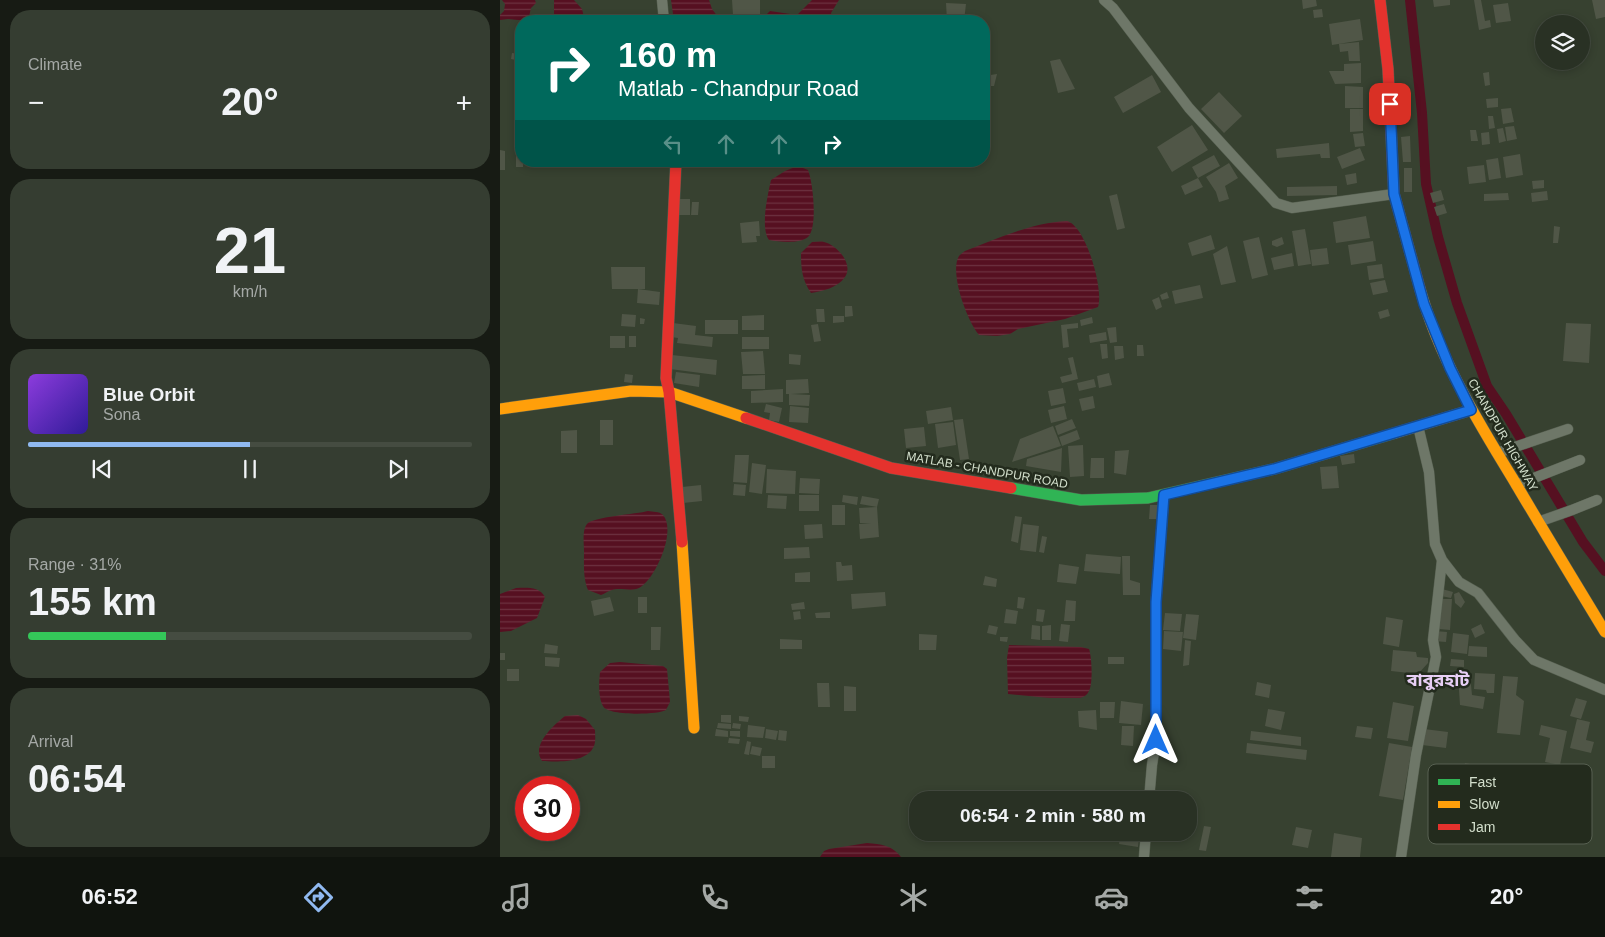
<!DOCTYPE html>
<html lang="en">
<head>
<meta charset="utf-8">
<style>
	body { margin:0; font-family:Helvetica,"Noto Sans Bengali",sans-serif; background:#353d31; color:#f1f3f6; height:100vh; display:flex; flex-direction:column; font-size:19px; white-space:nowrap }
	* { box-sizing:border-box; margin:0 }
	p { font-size:16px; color:#a5a9a6 }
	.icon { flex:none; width:28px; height:28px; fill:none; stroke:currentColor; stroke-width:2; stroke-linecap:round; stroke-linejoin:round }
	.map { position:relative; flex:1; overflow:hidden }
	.sheet { display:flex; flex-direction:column; gap:10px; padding:10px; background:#171b14; width:500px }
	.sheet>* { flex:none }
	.guide { position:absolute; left:15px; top:15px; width:475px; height:152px; border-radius:20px; box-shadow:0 2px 8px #0003,0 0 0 1px #454c41; background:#00695c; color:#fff; overflow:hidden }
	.controls { position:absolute; left:1035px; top:15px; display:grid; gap:10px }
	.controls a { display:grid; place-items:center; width:55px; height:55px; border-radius:50%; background:#293124; box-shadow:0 2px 8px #0003,0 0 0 1px #454c41; font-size:25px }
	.speed { position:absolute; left:15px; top:776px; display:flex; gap:10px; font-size:25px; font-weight:700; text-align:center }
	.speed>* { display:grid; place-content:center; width:65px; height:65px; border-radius:50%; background:#293124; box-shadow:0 2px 8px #0003,0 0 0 1px #454c41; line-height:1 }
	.speed .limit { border:8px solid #d22; background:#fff; color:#111 }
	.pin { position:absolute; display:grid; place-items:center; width:42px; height:42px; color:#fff; margin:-21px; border-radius:10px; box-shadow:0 2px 8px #0006 }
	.me { position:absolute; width:55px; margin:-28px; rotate:0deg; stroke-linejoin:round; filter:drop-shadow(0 0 4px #0008) }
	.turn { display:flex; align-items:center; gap:18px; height:105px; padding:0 20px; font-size:22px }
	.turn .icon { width:65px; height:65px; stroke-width:2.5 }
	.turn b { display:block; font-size:35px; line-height:42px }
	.lanes { display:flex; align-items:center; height:48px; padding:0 20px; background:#0003; justify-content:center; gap:25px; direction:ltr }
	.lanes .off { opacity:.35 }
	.big { font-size:38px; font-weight:700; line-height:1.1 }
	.sheet .widget { flex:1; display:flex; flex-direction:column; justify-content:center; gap:8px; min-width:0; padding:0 18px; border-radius:20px; background:#353d31 }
	.sheet .dial { align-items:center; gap:0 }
	.dial b { font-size:65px; line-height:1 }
	.song { display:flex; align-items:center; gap:15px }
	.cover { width:60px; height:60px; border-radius:8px; background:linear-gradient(135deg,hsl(270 70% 55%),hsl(250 70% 35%)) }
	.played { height:5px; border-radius:2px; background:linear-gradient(90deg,#90b9f0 50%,#454c41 50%) }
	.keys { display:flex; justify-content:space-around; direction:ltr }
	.heat { display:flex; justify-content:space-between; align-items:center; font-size:28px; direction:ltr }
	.charge { height:8px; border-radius:4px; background:linear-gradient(90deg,#34c759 31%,#454c41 0) }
	.trip { position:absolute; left:409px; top:791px; width:288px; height:50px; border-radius:20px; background:#293124; box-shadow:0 2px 8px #0003,0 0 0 1px #454c41; font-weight:700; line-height:50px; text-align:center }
	.dock { display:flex; height:80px; justify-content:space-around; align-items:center; background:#10140e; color:#a5a9a6 }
	.dock .icon { width:35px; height:35px }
	.dock .current { color:#90b9f0 }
	.dock b { font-size:22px; color:#f1f3f6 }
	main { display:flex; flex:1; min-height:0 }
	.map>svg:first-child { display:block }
	.water { fill:url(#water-rules) }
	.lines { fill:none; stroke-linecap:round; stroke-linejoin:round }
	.canal { stroke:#561021; stroke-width:10 }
	.building { fill:#505647 }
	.street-casing { stroke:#555e4f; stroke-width:11 }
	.fast-casing { stroke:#555e4f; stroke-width:12 }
	.slow-casing { stroke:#555e4f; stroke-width:12 }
	.jam-casing { stroke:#555e4f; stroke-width:12 }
	.street { stroke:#6e7768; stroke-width:10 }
	.fast { stroke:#30b455; stroke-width:11 }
	.slow { stroke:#ff9f0a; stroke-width:11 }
	.jam { stroke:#e5322d; stroke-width:11 }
	.route-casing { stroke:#114b97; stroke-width:12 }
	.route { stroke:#1a73e8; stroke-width:9 }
	.labels { text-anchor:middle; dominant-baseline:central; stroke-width:5; stroke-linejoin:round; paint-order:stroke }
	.street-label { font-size:12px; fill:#d3dfcc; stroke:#232b1d }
	.district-label { font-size:18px; font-weight:bold; fill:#e8cff6; stroke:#232b1d }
	.key { fill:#232b1d; stroke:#586152; stroke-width:1 }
	.key-label { font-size:14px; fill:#d3dfcc }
</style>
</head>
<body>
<main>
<section class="sheet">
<div class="widget"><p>Climate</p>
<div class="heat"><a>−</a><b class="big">20°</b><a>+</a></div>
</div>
<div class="widget dial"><b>21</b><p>km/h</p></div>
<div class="widget">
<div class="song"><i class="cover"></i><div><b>Blue Orbit</b><p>Sona</p></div></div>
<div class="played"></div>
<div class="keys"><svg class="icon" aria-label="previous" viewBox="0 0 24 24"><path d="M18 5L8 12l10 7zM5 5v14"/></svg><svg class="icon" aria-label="pause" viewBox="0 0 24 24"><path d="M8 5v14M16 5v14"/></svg><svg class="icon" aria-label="next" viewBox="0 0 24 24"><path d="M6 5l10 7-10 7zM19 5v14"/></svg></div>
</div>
<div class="widget"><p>Range · 31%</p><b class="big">155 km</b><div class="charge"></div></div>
<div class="widget"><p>Arrival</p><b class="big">06:54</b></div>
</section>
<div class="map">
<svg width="1105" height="857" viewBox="0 0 1105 857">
	<defs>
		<pattern id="water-rules" width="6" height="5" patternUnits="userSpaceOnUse" patternTransform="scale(1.25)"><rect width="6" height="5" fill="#561021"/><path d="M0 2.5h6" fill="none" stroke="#6d3240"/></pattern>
	</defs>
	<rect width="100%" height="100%" fill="#374130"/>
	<path class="water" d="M2,0H35L36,3L31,8L28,21L8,19L0,20V15L4,11L5,4Z
		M54,0H74L82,9L85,21H54Z
		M171,0H209L212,9L221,21H174Z
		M312,0H339L331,13L333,21H227L235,16L262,19L270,11L297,15Z
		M298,166L308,170C313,182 318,227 308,237C300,244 280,242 269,240C260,227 268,194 271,180L285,171Z
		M567,221C586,226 604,290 598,307L565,319L518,329L510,334L497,336L479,335C467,321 449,272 459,256C461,254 463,252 465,251C499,238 531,223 567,221Z
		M312,242C316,242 321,241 324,242C337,245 354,264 345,277C338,288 322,291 311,293C302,280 301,268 301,253Z
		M148,511C153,512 159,511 163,515C177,531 155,580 139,588C131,592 120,587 112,590C108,591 104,594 101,595L88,590C83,578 84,564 84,551C84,544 82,530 87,524C92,517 137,514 148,511Z
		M16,588C26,588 39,586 45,597L37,618L11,631L0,632V594Z
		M509,645L581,647L589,649C592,657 593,684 589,691C587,695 584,697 580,698H549L508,694L507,658Z
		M120,662L163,666L167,669L170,702L166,710C158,715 107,716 103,706C98,697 99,682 100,672L110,663Z
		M78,715L86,719L95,730C95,735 96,741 94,746C87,763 58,762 42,761C31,745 53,726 65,716Z
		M367,843C381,844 392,845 401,857H320L324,851L329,849Z"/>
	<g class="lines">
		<path class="canal" d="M910,0L922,113L926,184L938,237L957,303L987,386L1006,414L1083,542L1105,571"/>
	</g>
	<path class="building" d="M232,0H260V14L233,15Z
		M802,0H816L817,6L803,9Z
		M933,0H950V5L934,7Z
		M974,0H981L985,21L990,20L991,27L979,30Z
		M1092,0H1105V17L1096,19Z
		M446,3L466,4L464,21H447Z
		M1008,3L1011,21L996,23L993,5Z
		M822,9L823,17L814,18L813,10Z
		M860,19L863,40L832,45L829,24Z
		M859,42L860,61H849L848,51L840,52L839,44Z
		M12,53L21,54V61L11,59Z
		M560,59L575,89L558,93L550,61Z
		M861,63V83L835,84L829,71H844V64Z
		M989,72L990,85L985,86L983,73Z
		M497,74L494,86H484V76Z
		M652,75L661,92L623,113L614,97Z
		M845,86L863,87V108H845Z
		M719,92L742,116L724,133L701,109Z
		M898,94L905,95L904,100L897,99Z
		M998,98V107L987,108L986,99Z
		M1011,108L1014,122L1003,124L1001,109Z
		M850,109H863V131L850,132Z
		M988,116H993L995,128L989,129Z
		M692,125L708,150L672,172L657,147Z
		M1014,126L1017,139L1007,141L1005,127Z
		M1003,128L1006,141L999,143L997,129Z
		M970,130H976L978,141H971Z
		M989,132L990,144L982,145L981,133Z
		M863,133L865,146L855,147L853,134Z
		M910,136L911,162H903L901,137Z
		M829,143L830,158H821L820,154L777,158L776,149Z
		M860,148L865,160L842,169L837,157Z
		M0,150L5,151V170H0Z
		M1020,154L1023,175L1006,178L1003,157Z
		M714,155L720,166L698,178L703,187L685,195L681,186L698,178L692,167Z
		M16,156L21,157V161H23V167H16Z
		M998,158L1001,178L989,180L986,160Z
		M729,163L738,178L725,186L729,199L719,202L716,192L706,177Z
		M984,165L986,182L969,184L967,167Z
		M904,168H912V192H904Z
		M856,173L857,183L847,185L845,175Z
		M1044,180V188L1033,189L1032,181Z
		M837,186V195L787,196V187Z
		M941,190L944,200L933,203L930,193Z
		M1047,191L1048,200L1032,202L1031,193Z
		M1008,193L1009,200L984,201V194Z
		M617,194L625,228L617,230L609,196Z
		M178,199H190V215H178Z
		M192,202H199L198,215H191Z
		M944,204L947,213L937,216L934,207Z
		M866,216L870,238L836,243L833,222Z
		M259,221L260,236H256L257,242L242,243L240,223Z
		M1054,226L1060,227L1058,243H1053Z
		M805,229L811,264L798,266L792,231Z
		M711,235L715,249L692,256L688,243Z
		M759,237L768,275L752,279L743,241Z
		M782,237L784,244L777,247L772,245V241Z
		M873,241L876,261L851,265L848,245Z
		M727,246L736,282L721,285L713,254Z
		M827,248L829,264L812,266L810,250Z
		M792,253L794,266L774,270L771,258Z
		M882,264L884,278L869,280L867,266Z
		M111,267H145V289H112Z
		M885,280L888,292L873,295L870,283Z
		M700,285L703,298L675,304L672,291Z
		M138,289L160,292L159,305L137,303Z
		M667,292L669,298L662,300L660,295Z
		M659,297L662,307L656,310L652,300Z
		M345,306H352L353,316L345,317Z
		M316,309H324L325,322H317Z
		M888,309L890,316L880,319L878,312Z
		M122,314L136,315L135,327L121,326Z
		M264,315V330H242V316Z
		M333,316H344V322L333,323Z
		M592,317L593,323L581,326L580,320Z
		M140,318L145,319L144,324H140Z
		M205,320H238V334H205Z
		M173,323L196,326L195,335L213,337L212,347L177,343L178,338L171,337Z
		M578,323V328L567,329L569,347L563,348L561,325Z
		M1066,323L1091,324L1089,363L1063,361Z
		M318,324L321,341L314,342L311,325Z
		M616,327L617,342L610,343L607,328Z
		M606,332L607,340L590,343L589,335Z
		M110,336H125V348H110Z
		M129,336H136V347H129Z
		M242,337H269V349H242Z
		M600,344H607L608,358L602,359Z
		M637,345H643L644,356H637Z
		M614,346H623L624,358L615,360Z
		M263,351L265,374H243L241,352Z
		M289,354L301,355L300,365L289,364Z
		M172,355L217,360L216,375L170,369Z
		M573,357L578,379L562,383L560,377L572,374L568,358Z
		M176,372L200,375L199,387L174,383Z
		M609,373L612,385L599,388L597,376Z
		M125,374L133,375L132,383L124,382Z
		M265,375V389H242V376Z
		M308,379L309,393L291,394L310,395L309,406L289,405V394H286V380Z
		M594,379L596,387L579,391L577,383Z
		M563,388L566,403L551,406L548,391Z
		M283,389V402L251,403V391Z
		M593,396L595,408L582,411L579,399Z
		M266,404L282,408L279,422L269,420L270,413L264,412Z
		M290,406L309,408L308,423L289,422Z
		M564,406L567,419L551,423L548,410Z
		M451,407L453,420L428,424L426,411Z
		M463,419L469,459L460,460L454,420Z
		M572,419L576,428L558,435L555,426Z
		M100,420H113V445H100Z
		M453,422L456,445L438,448L435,424Z
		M553,426L561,446L512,462L520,439Z
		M424,427L426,446L406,448L404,429Z
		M77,430V453H61V431Z
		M577,430L580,439L562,446L559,437Z
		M583,445L584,476L570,477L568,446Z
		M562,448L561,472L526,466L527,459Z
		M629,450L626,475L614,473L615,451Z
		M854,454L855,463L842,465L840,456Z
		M235,455H249L247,483L233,482Z
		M591,458H604V478H590Z
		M252,463L266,465L262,494L249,492Z
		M837,466L839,488L822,489L820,467Z
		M267,469L296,471L295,494L266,493Z
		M300,478L320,479L319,494L299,493Z
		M234,484L246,485L245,496L233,495Z
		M201,485L202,501L183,503L182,487Z
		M268,495L287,496L286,509L267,508Z
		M299,495H319V511H299Z
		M343,495L358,497L357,505L342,502Z
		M362,496L379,499L377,507L360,504Z
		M332,505H345V525H332Z
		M650,505H659L657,519H649Z
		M377,507L379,537L360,539L359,524L371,523H360L359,508Z
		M515,516L522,517L518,543L511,541Z
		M322,524L323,538L305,539L304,525Z
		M523,524L539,526L536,552L520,550Z
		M542,536L547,537L544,553L539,552Z
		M309,547L310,558L284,559V548Z
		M586,554L621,557L620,574L584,571Z
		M622,556H630V580L640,583V595H623Z
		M336,562H341L342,566L352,565L353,580L337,581Z
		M559,564L579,567L576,584L557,582Z
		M310,572V582H295V573Z
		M485,576L497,579L496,587L483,585Z
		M942,589L953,592L951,598L941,596Z
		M385,592L386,606L352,609L351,594Z
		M959,592L965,602L961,608L955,603L954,594Z
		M110,597L114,611L94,616L91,601Z
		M138,597H147V613H138Z
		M518,597L525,598L523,609L517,608Z
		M941,599H952L950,630L939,629Z
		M566,600L576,601L575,621H564Z
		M304,602L305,609L292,610L291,604Z
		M506,609L518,611L516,624L504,623Z
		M537,609L545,610L543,622L536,621Z
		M300,611L301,619L294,620L293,612Z
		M330,612V618H316L315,613Z
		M665,613L682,614L680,631L663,630Z
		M686,614L699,615L696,640L683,638Z
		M886,617L903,620L899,647L883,644Z
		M561,624L570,625L568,642L559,641Z
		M981,624L985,633L975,638L971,629Z
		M489,625L498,627L496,635L487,633Z
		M532,625L540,626V640L531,639Z
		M551,625V640H542V626Z
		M151,627H161L160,650H151Z
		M664,631L683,632L681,651L663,649Z
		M935,631L947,632L946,642L934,641Z
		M953,633L969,635L967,654L951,652Z
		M419,634L437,635L436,650H419Z
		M500,637H508L507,642L500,641Z
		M280,639L302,640V649H280Z
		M685,640L691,641L689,665L683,666Z
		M45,644L58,646L57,654L44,653Z
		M969,646L987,647V657L968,656Z
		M893,650L916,652L917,657L928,658V663L918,674L891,671Z
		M0,653H5V660H0Z
		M45,657L60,658L59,667L45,666Z
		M608,657H624V664H608Z
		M951,659L964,660V667L950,666Z
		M7,669H19V681H7Z
		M975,673L995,674L994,693H987L986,690L974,689Z
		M970,675L972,695L985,697L983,709L960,705L958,676Z
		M1003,676L1018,677L1016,695L1024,701L1020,735L997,733Z
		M757,682L771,685L769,698L755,695Z
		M317,683H329L330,707H318Z
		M344,686L356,687V711H344Z
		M1076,698L1087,701L1081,719L1070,716Z
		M621,701L643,704L641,725L619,723Z
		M600,702H615L614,718H600Z
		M893,702L914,706L908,741L887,738Z
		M768,709L785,712L781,730L765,726Z
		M596,710L597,730L579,727L578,711Z
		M221,715H231V723L221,722Z
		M239,716L249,717L248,722L239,721Z
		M1077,719L1090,722L1086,740L1094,742L1091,753L1070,748Z
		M218,723L231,724V729L217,728Z
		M233,723L241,724L240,729L232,728Z
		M248,725L265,727L263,738L247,737Z
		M1041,725L1067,731L1060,765L1045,762L1050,738L1039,735Z
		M622,726H634L633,746L621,745Z
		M857,726L873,728L871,739L855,737Z
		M216,729L228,731V737L215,736Z
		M266,729L278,731L276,740L265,738Z
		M924,729L948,732L946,748L922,745Z
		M279,730L287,731L286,741L278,740Z
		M230,731H240V737L230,736Z
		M751,731L801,737V746L750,740Z
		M229,738L240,739L239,744L228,743Z
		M247,741L251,742L249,755L244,754Z
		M747,743L807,750L806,760L746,753Z
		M889,743L912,747L903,800L879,796Z
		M252,746L262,748L260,756L250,754Z
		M262,756H275V768H262Z
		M965,763L990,768L986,790L960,785Z
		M704,826L711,827L706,851L699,850Z
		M796,827L812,830L808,848L792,845Z
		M834,833L862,838L860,857H831Z
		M620,837L639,839L638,847L619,844Z"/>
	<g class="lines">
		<defs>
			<path id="street" d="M162,0L164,21
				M604,0L613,8L689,108L776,203L792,208L894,194
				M918,426L929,472L935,544L942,560L959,582L978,593L1015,640L1034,660L1105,690
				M997,453L1068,429
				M1016,485L1080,460
				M1038,522L1072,510L1097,500
				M649,800L652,765L656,740V602L664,495
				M644,857L646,832
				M901,857L916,755L936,657L933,640L942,560"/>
			<path id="fast" d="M511,488L581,500L648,498L774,469L895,433"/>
			<path id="slow" d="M920,289C939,357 976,419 1013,479C1043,530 1074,581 1105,632
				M0,409L131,391L169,392L246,418
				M895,433L971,410
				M182,542L194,728"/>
			<path id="jam" d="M880,0L888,69L894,194L920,289
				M176,161L166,378L169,392L182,542
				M246,418L391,468L511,488"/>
		</defs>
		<use href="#street" class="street-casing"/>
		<use href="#fast" class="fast-casing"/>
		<use href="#slow" class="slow-casing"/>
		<use href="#jam" class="jam-casing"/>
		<use href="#street" class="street"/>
		<use href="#fast" class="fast"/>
		<use href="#slow" class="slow"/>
		<use href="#jam" class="jam"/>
	</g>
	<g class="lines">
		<defs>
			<path id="route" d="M656,740V602L664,495L774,469L971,410L950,368L924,304L919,286L894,194L890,104"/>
		</defs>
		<use href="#route" class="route-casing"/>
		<use href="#route" class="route"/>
	</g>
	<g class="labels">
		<g class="street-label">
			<text transform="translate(1003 435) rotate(60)">CHANDPUR HIGHWAY</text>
			<text transform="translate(487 470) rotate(10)">MATLAB - CHANDPUR ROAD</text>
		</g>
		<g class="district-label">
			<text x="938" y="680">বাবুরহাট</text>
		</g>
	</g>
	<rect x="928" y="764" width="164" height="80" rx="8" class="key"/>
	<rect x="938" y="779" width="22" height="6" fill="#30b455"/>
	<rect x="938" y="801" width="22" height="7" fill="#ff9f0a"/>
	<rect x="938" y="824" width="22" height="6" fill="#e5322d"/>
	<g class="key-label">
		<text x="969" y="787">Fast</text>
		<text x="969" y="809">Slow</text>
		<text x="969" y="832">Jam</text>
	</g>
</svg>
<div class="controls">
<a><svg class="icon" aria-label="layers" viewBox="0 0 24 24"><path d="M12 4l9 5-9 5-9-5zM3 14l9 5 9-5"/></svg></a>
</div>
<div class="speed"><div class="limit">30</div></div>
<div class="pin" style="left:890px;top:104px;background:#d93025"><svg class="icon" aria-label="arrive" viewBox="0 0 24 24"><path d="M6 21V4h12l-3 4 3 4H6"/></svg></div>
<svg class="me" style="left:656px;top:740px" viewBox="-20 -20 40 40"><path d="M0-17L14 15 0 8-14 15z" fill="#1a73e8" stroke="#fff" stroke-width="4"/></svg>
<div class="trip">06:54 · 2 min · 580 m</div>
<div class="guide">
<div class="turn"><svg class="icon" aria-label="right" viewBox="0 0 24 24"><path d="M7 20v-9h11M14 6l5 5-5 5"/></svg><div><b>160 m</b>Matlab - Chandpur Road</div></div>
<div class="lanes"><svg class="icon off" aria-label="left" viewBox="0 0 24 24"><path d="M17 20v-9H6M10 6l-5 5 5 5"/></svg><svg class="icon off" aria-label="ahead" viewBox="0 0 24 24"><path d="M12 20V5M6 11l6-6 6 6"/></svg><svg class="icon off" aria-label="ahead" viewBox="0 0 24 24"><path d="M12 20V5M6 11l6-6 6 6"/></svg><svg class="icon" aria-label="right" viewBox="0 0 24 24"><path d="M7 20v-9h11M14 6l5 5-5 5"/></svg></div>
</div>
</div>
</main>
<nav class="dock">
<b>06:52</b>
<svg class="icon current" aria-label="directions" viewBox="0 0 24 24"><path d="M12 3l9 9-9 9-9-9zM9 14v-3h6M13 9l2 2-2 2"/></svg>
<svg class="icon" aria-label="music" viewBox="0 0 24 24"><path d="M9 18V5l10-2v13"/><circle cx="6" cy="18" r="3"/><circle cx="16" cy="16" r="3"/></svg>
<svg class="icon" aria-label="phone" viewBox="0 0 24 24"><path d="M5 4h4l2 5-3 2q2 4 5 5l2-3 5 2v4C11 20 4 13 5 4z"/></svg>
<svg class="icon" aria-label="climate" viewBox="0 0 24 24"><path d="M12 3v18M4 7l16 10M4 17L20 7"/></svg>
<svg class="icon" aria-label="car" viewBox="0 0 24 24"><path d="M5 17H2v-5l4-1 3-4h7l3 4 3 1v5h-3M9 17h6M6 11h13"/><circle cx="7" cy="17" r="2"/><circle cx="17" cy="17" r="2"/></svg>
<svg class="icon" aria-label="filters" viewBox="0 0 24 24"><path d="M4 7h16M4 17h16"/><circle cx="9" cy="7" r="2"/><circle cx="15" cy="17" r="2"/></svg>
<b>20°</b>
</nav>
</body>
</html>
